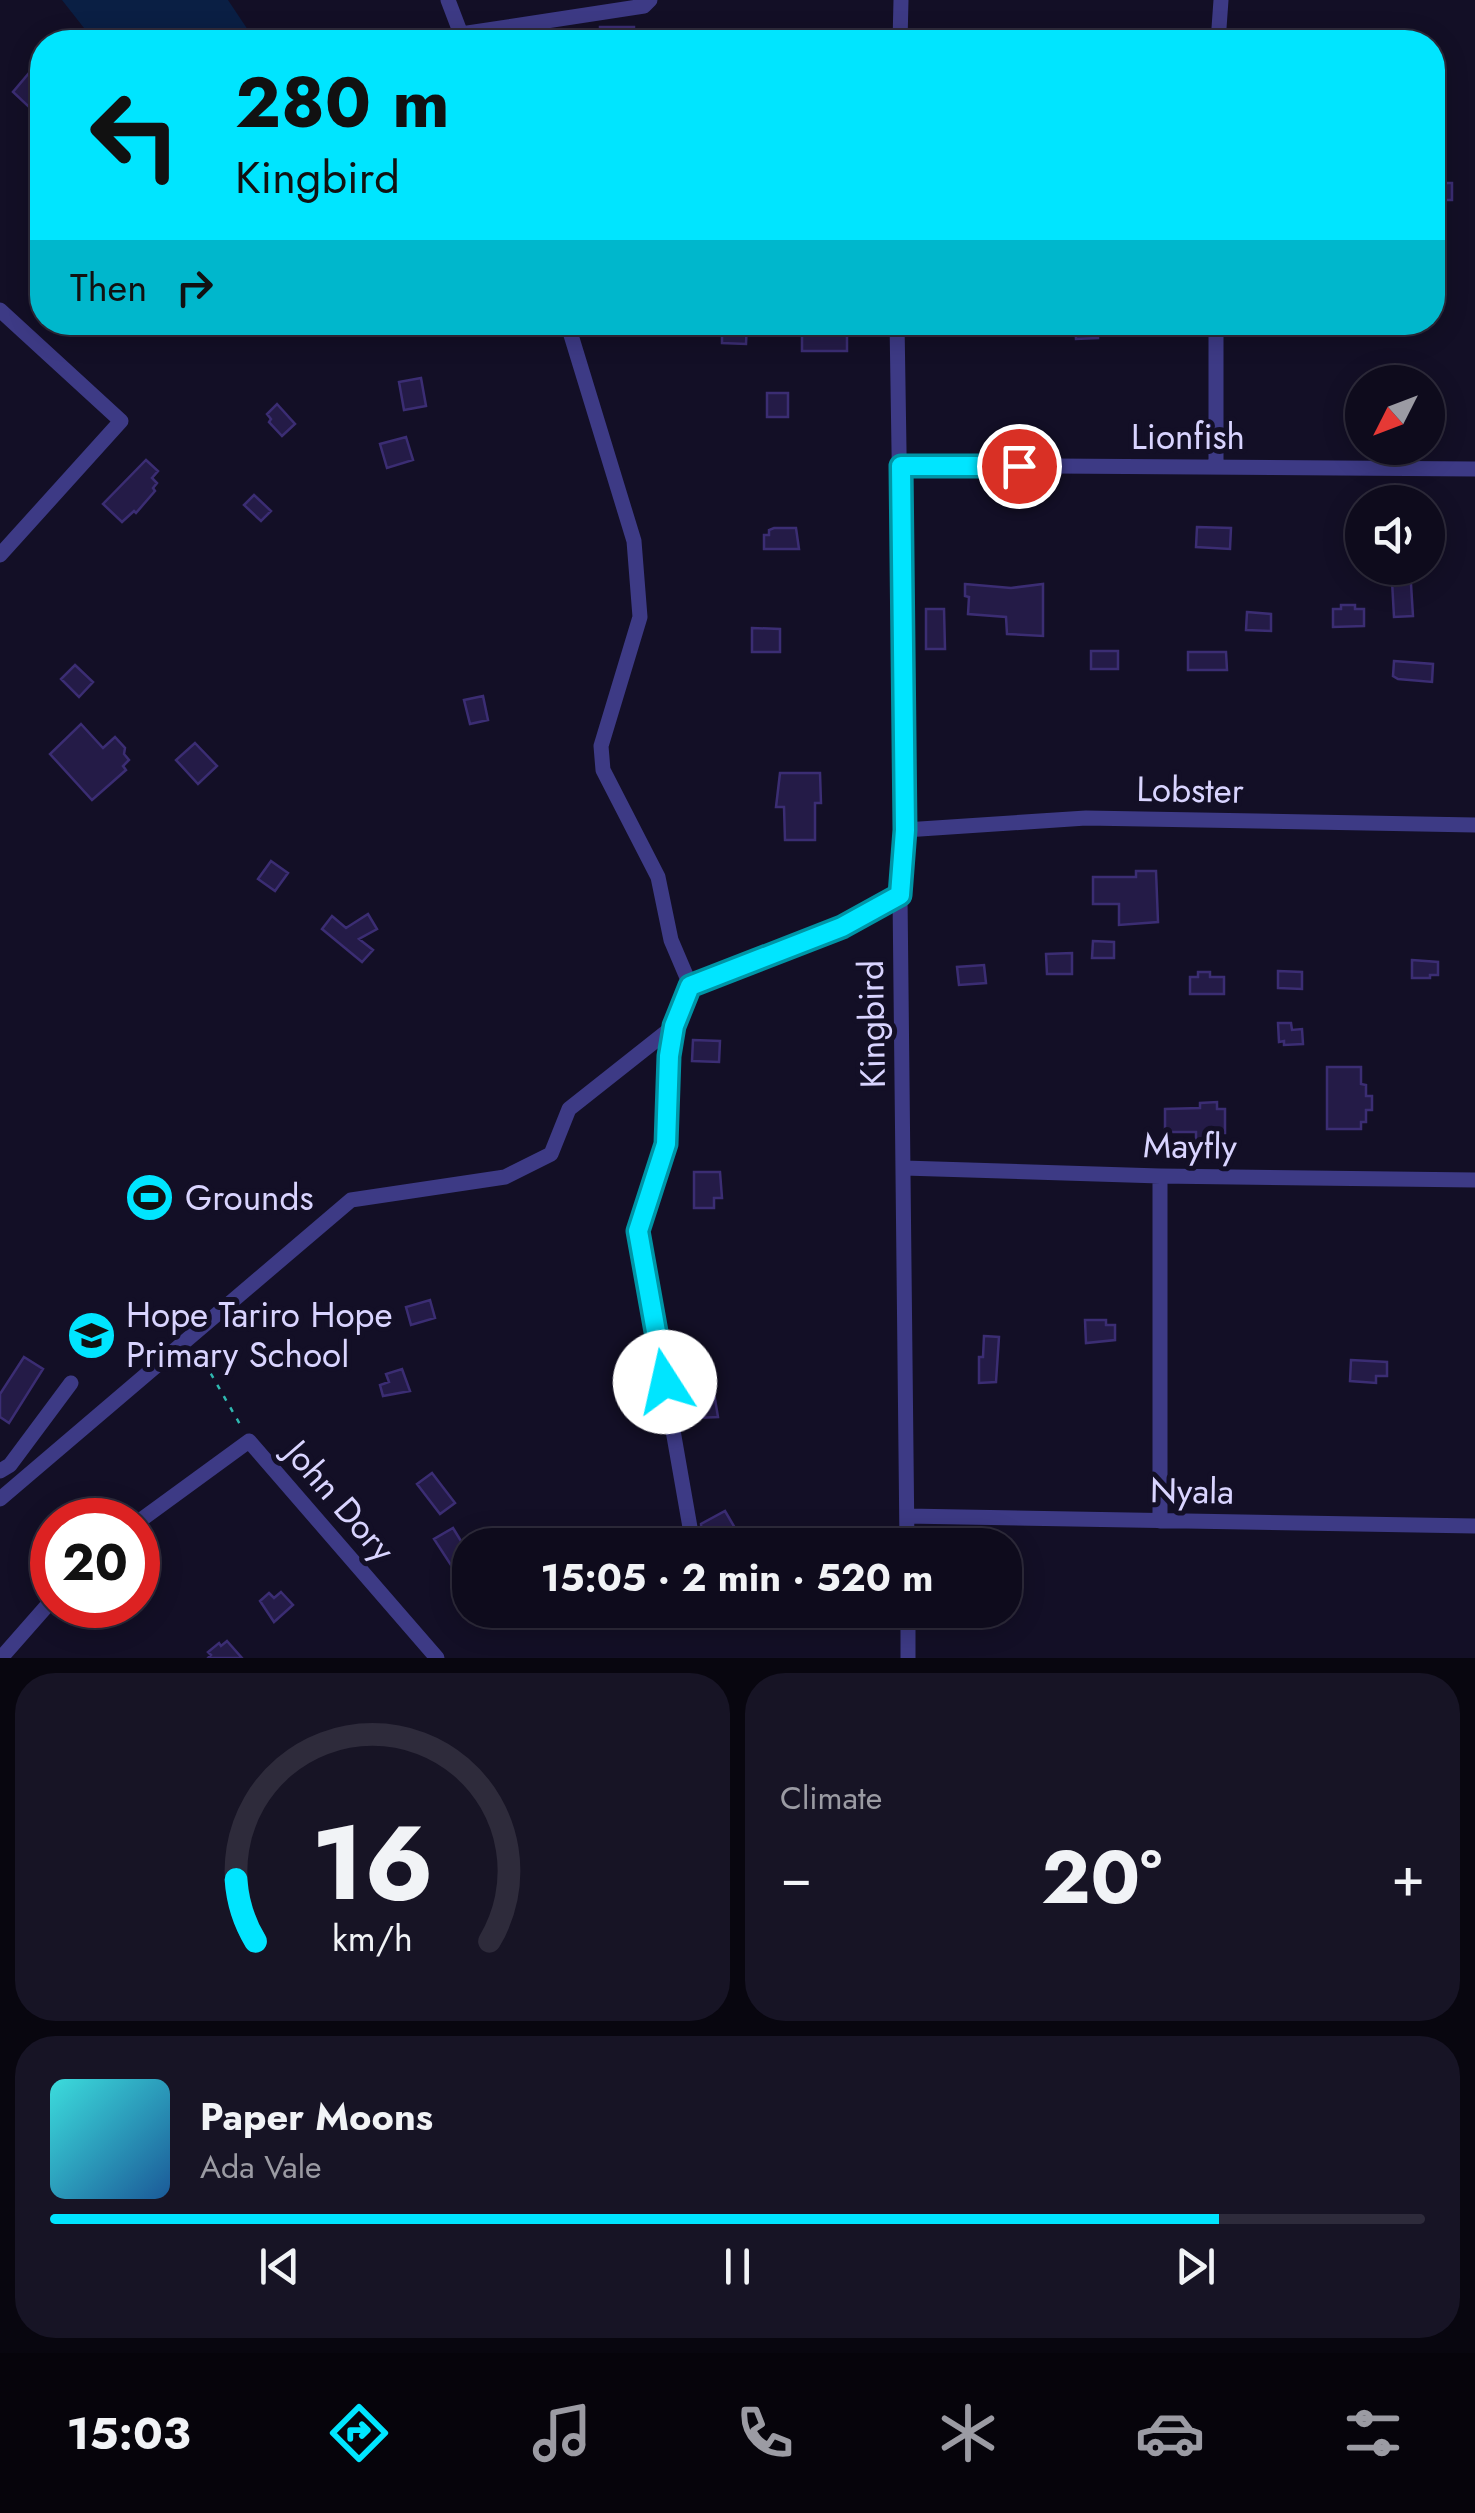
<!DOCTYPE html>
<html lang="en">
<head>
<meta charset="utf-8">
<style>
	body { margin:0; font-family:Jost,sans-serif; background:#171425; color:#f1f3f6; height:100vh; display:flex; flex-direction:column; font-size:38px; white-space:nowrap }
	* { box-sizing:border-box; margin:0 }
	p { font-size:32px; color:#9b9ba3 }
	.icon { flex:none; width:55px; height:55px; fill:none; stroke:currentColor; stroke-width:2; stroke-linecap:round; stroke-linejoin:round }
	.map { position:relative; height:1658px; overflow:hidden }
	.sheet { display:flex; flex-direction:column; gap:15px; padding:15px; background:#08060f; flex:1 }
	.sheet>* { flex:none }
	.guide { position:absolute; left:30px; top:30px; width:1415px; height:305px; border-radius:40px; box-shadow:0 5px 25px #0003,0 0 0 2px #2e2b3b; background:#00e5ff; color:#111; overflow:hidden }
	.needle { width:65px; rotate:228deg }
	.buttons { position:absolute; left:1345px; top:365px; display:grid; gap:20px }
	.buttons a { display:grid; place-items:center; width:100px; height:100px; border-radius:50%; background:#0e0b1c; box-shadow:0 5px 25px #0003,0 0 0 2px #2e2b3b; font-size:50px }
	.speed { position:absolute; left:30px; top:1498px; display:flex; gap:20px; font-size:50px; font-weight:700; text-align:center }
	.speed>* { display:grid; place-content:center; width:130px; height:130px; border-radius:50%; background:#0e0b1c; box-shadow:0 5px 25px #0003,0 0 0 2px #2e2b3b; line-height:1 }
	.speed .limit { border:15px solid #d22; background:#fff; color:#111 }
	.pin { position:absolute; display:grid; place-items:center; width:85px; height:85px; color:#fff; margin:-42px; border:5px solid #fff; border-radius:50%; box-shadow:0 2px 10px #0007 }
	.me { position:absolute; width:110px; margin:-55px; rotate:350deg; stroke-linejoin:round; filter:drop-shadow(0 0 8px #0008) }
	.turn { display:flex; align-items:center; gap:35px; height:210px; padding:0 40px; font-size:45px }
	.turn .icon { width:130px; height:130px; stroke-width:2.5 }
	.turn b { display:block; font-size:70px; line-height:85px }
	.then { display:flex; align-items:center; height:95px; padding:0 40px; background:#0003; gap:20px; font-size:38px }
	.big { font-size:75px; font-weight:700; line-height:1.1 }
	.sheet .card { flex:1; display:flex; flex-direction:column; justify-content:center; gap:15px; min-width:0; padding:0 35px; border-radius:40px; background:#171425 }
	.sheet .dial { align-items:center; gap:0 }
	.dial svg { height:260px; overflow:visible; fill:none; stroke:#2e2b3b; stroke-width:7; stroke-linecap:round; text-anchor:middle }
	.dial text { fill:#f1f3f6; stroke:none }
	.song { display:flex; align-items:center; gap:30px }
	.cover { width:120px; height:120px; border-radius:15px; background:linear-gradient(135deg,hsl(180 70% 55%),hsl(210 70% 35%)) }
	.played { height:10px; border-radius:5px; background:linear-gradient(90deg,#00e5ff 85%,#2e2b3b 85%) }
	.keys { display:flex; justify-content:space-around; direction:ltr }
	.heat { display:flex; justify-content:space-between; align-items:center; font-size:55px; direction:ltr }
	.sheet .tiles { flex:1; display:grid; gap:15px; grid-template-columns:1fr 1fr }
	.card:last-child { grid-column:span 2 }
	.trip { position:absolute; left:452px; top:1528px; width:570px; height:100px; border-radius:40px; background:#0e0b1c; box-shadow:0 5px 25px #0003,0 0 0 2px #2e2b3b; font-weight:700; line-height:100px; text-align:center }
	.dock { display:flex; height:160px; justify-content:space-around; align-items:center; background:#06040b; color:#9b9ba3 }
	.dock .icon { width:70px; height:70px }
	.dock .selected { color:#00e5ff }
	.dock b { font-size:45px; color:#f1f3f6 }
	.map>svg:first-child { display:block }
	.water { fill:#0a1f44 }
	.building { fill:#241b47; stroke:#3b2d73; stroke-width:2.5 }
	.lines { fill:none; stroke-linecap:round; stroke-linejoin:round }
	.path { stroke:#2fb8b0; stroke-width:2.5; stroke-dasharray:5 8; stroke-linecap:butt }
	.minor { stroke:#3d3a85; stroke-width:15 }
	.route-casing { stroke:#0095a6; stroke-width:25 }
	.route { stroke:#00e5ff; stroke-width:18 }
	.labels { text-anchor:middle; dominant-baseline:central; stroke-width:10; stroke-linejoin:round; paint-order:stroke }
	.street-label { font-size:35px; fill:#d9d4ff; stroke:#130f26 }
	.poi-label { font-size:35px; fill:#d9d4ff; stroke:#130f26; text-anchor:start }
</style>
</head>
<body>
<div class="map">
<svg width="1475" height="1658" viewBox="0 0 1475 1658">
	<rect width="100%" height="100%" fill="#130f26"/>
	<path class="water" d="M62,0H228L256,42H95Z"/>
	<path class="building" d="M600,27H634V42H600Z
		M29,73L42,89L28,106L13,92Z
		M1432,183H1452V200H1432Z
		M722,322H747L746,344L722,343Z
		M802,322H847V351H802Z
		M1075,322H1098V338L1076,339Z
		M421,378L426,406L404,410L399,382Z
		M767,393H788V417H767Z
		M277,404L295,424L282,436L269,422L271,419L267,414Z
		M406,437L413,460L387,468L380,444Z
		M146,460L158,471L152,478L157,483L153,488L155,491L136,513L134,511L122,522L103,504Z
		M254,495L271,511L261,521L244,505Z
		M1197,527L1231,528L1230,549L1196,547Z
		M774,528H796L799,549H764V535H769V530Z
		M1378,568H1410L1413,616L1394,617L1392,581H1378Z
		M965,584L1011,588L1043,584V636L1007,634L1006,617L968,614L969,597L965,596Z
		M1341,605H1355V609H1364V626L1333,627V609H1341Z
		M926,609H944L945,649H926Z
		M1247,612L1271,614V631L1246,630Z
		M752,628L780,629V652H752Z
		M1091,651H1118V669H1091Z
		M1188,652H1226L1227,670H1188Z
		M1394,661L1433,664L1432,682L1398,679L1393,676Z
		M75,665L93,682L79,697L61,679Z
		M483,696L488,720L470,724L464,700Z
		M81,724L103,748L115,737L125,748L124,754L129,760L123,766L126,770L92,800L50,754Z
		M195,743L217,766L198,784L176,760Z
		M780,773H820L821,803H815V840H785L784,807H776Z
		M271,861L288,873L275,891L258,879Z
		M1136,871H1156L1158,922L1119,925V904H1093V877H1136Z
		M368,914L377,929L359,939L373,950L362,962L322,929L332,916L346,928Z
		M1093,941L1114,942V958H1092Z
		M1072,953V974H1047L1046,954Z
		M1412,960L1438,962V975H1430V978H1412Z
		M984,965L986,983L959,985L957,967Z
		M1278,971L1302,972V989L1278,988Z
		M1198,972H1210V977H1224V994H1190V977H1198Z
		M1278,1023H1291L1292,1030L1302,1029L1303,1044L1284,1045V1041L1279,1042Z
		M693,1040L720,1041L719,1062L692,1061Z
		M1327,1067H1361V1084L1366,1085V1096H1372V1110H1366V1122H1361V1129H1327Z
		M1217,1102V1109H1225V1133H1213V1141H1196V1132H1165V1109L1200,1108V1103Z
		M694,1172H720L722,1198H714V1208H694Z
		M430,1300L435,1318L411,1325L406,1307Z
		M1085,1320H1106V1325H1115V1340L1086,1343Z
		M984,1336L999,1337L996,1382L979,1383V1357H983Z
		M24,1357L43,1369L9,1423L0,1417V1394Z
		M1351,1360L1387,1362V1376H1376V1383L1350,1381Z
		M402,1369L410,1391L383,1396L380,1385L389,1382L386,1374Z
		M714,1393L718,1417L696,1418L695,1394Z
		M432,1473L455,1503L440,1514L417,1484Z
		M725,1511L735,1528L706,1545L702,1537L701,1524Z
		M453,1528L469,1554L451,1565L434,1539Z
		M281,1592L293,1605L274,1622L260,1601L269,1593L274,1598Z
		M227,1641L242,1658H208L211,1655L208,1652L219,1643L221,1646Z"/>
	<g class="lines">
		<path class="path" d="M195,1353L211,1374L241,1426"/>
		<path class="minor" d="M448,0L464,42
			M461,34L644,6L650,0
			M900,42L901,0
			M1218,42L1221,0
			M0,310L121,421L0,555
			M567,322L634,541L640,617L601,746L603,770L658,877L671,940L691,987
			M897,322L905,830L900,895L907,1545
			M901,465L1475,469
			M1216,467V322
			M905,830L1086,818L1475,825
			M674,1026L669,1056L666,1143L638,1231L691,1533
			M904,1168L1160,1176L1475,1180
			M1160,1176V1521
			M0,1471L10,1465L71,1383
			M0,1499L351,1200L505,1177L551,1154L569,1109L674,1026L691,987L842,927L900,895
			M907,1516L1475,1526
			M138,1522L249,1441L437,1658
			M908,1610V1658
			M1,1658L52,1600"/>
	</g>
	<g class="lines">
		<defs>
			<path id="route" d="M665,1382L638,1231L666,1144L669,1056L674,1026L690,986L842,927L900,895L905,830L901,466H1019"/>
		</defs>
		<use href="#route" class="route-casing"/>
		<use href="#route" class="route"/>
	</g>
	<defs>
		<symbol id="stadium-disc" viewBox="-11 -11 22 22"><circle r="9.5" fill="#00e5ff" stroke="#130f26"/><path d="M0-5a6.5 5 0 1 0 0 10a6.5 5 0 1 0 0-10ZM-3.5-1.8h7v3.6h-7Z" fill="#111"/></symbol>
		<symbol id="school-disc" viewBox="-11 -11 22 22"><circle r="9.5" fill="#00e5ff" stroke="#130f26"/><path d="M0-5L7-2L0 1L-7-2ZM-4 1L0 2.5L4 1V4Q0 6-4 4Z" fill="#111"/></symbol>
	</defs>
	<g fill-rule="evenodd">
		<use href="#stadium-disc" x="122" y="1170" width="55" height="55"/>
		<use href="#school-disc" x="64" y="1308" width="55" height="55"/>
	</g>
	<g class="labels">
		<g class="street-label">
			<text x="1188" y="437">Lionfish</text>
			<text transform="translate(1190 790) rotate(1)">Lobster</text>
			<text transform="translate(872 1024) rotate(-91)">Kingbird</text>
			<text transform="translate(1190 1146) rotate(1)">Mayfly</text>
			<text transform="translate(1192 1491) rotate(1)">Nyala</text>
			<text transform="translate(340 1501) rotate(49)">John Dory</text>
		</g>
		<g class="poi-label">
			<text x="185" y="1198">Grounds</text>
			<text x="126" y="1315">Hope Tariro Hope<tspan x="126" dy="40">Primary School</tspan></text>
		</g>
	</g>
</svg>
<div class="buttons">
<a><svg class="needle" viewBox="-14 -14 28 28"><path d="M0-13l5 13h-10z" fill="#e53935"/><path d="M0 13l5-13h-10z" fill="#9b9ba3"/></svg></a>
<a><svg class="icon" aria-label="sound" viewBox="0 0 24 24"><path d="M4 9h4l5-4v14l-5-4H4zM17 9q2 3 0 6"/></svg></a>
</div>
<div class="speed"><div class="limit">20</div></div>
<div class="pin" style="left:1019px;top:466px;background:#d93025"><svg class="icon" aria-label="arrive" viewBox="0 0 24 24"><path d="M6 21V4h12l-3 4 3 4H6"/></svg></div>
<svg class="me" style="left:665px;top:1382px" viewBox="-20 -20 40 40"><circle r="19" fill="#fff"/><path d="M0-13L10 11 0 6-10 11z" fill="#00e5ff"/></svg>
<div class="trip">15:05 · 2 min · 520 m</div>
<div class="guide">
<div class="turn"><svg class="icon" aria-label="left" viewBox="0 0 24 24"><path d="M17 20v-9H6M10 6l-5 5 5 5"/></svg><div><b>280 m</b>Kingbird</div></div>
<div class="then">Then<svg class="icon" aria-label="right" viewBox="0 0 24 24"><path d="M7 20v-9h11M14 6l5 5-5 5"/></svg></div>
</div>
</div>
<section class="sheet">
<div class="tiles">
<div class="card dial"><svg viewBox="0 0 100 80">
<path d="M14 69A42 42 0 1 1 86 69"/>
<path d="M14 69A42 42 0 0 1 8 50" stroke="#00e5ff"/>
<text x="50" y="56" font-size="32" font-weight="700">16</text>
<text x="50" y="72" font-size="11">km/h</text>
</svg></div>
<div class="card"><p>Climate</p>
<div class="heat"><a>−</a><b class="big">20°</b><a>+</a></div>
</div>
<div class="card">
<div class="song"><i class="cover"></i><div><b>Paper Moons</b><p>Ada Vale</p></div></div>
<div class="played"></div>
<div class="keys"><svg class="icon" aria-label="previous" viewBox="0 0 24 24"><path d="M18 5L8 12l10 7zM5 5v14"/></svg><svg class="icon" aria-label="pause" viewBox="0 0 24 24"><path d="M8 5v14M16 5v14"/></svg><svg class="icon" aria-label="next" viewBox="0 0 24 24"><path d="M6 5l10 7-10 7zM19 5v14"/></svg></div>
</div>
</div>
</section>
<nav class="dock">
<b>15:03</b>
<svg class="icon selected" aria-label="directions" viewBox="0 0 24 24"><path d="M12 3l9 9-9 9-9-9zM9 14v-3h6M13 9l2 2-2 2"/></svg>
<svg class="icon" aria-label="music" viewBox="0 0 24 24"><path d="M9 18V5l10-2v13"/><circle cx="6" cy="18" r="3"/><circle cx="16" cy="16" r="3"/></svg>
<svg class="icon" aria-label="phone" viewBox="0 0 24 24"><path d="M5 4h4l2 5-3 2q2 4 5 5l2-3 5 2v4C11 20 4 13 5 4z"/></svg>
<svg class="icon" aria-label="climate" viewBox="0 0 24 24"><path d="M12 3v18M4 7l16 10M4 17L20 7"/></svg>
<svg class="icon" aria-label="car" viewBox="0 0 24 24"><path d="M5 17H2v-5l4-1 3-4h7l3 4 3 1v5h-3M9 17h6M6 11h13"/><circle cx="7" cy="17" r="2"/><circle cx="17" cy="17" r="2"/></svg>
<svg class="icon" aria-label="filters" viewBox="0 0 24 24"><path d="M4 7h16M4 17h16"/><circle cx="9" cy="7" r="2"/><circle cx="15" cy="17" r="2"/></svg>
</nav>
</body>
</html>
